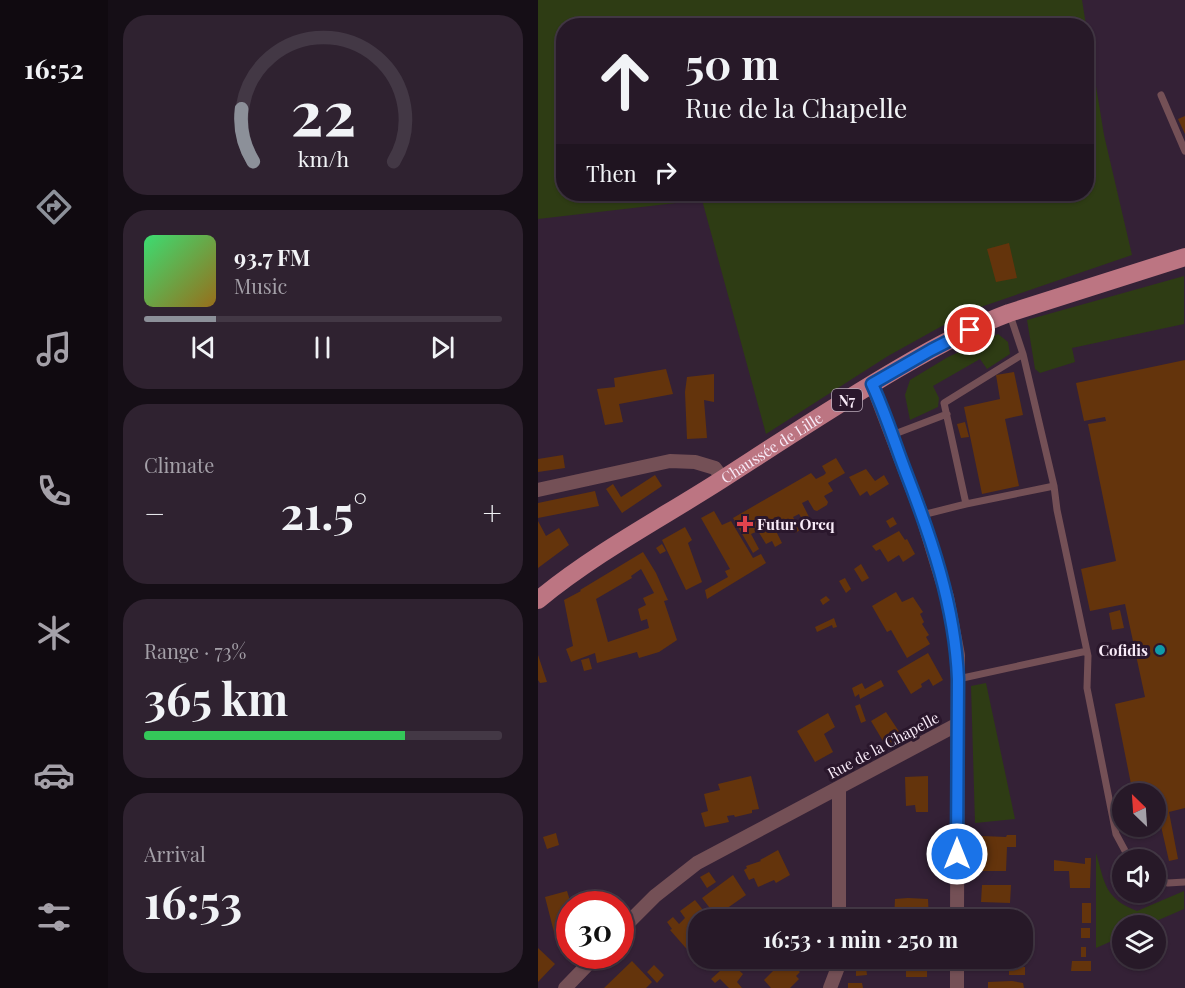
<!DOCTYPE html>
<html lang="en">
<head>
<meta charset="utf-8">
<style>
	body { margin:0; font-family:"Playfair Display",serif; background:#2f2230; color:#f1f3f6; height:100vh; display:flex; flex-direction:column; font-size:22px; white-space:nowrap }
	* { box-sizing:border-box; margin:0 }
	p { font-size:20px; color:#a4a0a8 }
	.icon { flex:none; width:33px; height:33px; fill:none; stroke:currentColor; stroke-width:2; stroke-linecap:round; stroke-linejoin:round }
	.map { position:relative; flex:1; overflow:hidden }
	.panel { display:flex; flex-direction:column; gap:15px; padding:15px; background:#150e16; width:430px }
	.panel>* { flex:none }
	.hud { position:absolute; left:18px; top:18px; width:538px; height:183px; border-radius:24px; box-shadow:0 2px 4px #0004,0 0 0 2px #433845; background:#271928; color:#f1f3f6; overflow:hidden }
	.needle { width:39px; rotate:335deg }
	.controls { position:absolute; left:574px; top:783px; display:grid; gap:12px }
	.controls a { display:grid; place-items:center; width:54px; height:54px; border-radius:50%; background:#271928; box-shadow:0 2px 4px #0004,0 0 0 2px #433845; font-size:30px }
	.speed { position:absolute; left:18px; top:891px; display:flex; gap:12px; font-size:30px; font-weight:700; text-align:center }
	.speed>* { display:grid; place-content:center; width:78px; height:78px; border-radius:50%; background:#271928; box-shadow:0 2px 4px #0004,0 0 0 2px #433845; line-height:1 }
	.speed .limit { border:9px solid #d22; background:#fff; color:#111 }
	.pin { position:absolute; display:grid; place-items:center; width:51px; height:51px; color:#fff; margin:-26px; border:3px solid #fff; border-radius:50%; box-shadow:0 2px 6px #0007 }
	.me { position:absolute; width:66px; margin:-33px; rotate:0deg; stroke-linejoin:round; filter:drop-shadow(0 0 4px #0008) }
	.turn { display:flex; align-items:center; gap:21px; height:126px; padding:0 30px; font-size:27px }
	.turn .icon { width:78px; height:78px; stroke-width:2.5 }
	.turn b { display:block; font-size:42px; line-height:51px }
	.then { display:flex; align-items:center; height:57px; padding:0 30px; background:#0003; gap:12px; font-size:22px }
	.big { font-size:45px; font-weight:700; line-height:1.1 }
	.panel .card { flex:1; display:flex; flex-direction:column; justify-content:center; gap:9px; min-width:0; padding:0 21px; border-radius:24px; background:#2f2230 }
	.panel .dial { align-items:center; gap:0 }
	.dial svg { height:156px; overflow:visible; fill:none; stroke:#433845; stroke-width:7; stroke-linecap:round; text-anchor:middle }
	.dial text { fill:#f1f3f6; stroke:none }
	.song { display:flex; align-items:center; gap:18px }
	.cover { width:72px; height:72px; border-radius:9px; background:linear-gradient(135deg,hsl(140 70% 55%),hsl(40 70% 35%)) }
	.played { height:6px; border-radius:3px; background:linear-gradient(90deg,#8c9099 20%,#433845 20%) }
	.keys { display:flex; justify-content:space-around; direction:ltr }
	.heat { display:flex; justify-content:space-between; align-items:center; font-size:33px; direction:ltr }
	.charge { height:9px; border-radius:4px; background:linear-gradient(90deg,#34c759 73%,#433845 0) }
	.trip { position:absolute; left:150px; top:909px; width:345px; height:60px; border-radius:24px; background:#271928; box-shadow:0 2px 4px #0004,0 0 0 2px #433845; font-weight:700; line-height:60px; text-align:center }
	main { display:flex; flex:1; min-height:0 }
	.menu { display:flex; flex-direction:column; width:108px; justify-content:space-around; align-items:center; background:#100a10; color:#a4a0a8 }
	.menu .icon { width:42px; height:42px }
	.menu .selected { color:#8c9099 }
	.menu b { font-size:27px; color:#f1f3f6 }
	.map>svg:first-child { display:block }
	.green { fill:#2e3c14 }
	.building { fill:#64340c; fill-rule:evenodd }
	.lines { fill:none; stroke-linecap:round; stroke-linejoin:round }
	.service { stroke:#745056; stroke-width:7 }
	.minor { stroke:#745056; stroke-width:14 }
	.primary { stroke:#bc7582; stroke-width:18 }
	.route-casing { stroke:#114b97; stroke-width:15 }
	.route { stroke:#1a73e8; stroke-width:10 }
	.health-dot { fill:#e0444e; stroke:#2a172c; stroke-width:2 }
	.culture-dot { fill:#0f9aa8; stroke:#2a172c; stroke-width:2 }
	.labels { text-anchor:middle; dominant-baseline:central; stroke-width:6; stroke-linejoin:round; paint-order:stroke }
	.shield { fill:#2a172c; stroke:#baabbb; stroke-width:1.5 }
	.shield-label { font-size:14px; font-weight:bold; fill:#f8ebf8 }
	.street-label { font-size:15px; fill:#f8ebf8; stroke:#2a172c }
	.poi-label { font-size:15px; font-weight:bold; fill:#f8ebf8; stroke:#2a172c; text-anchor:start }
</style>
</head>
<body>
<main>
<nav class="menu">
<b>16:52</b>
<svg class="icon selected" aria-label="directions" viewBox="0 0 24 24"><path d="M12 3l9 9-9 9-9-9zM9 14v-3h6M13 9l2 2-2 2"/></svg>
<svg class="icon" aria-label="music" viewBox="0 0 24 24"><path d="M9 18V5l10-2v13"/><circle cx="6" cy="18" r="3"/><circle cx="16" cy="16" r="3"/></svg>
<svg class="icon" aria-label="phone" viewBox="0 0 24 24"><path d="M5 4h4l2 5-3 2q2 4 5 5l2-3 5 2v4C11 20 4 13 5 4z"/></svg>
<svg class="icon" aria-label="climate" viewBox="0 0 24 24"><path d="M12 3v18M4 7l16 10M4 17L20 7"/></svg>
<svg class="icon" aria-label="car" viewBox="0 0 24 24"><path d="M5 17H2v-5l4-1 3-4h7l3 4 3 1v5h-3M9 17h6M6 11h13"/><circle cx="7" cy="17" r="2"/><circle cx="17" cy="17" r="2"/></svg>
<svg class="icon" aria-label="filters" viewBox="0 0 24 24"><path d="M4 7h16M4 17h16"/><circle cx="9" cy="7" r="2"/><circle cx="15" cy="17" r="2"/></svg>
</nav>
<section class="panel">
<div class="card dial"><svg viewBox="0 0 100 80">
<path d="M14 69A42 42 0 1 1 86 69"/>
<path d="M14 69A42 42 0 0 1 8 42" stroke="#8c9099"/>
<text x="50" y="56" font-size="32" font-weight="700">22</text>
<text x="50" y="72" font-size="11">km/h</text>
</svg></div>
<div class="card">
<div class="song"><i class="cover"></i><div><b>93.7 FM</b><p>Music</p></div></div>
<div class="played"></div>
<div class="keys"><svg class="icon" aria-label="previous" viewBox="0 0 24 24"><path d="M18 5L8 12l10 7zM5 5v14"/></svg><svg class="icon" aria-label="pause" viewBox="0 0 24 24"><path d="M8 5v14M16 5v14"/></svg><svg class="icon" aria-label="next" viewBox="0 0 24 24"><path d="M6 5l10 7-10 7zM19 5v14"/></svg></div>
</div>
<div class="card"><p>Climate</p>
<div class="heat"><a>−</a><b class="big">21.5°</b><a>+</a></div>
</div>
<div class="card"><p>Range · 73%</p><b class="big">365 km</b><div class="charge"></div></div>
<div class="card"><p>Arrival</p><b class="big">16:53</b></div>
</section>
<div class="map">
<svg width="647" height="988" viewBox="0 0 647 988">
	<rect width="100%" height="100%" fill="#342136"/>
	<path class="green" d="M0,0H544L548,25L26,26V194H549V31L566,135L594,255L431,311L350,356L228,434L164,200L0,219Z
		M646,276V324L534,348L537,362L502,373L497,369L489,320Z
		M460,334L470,342L472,354L449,369L442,359L395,386L401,398L400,407L372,420L367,395L372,380L410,357Z
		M448,683L477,819L437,823L433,686Z
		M558,853C567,883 566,898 599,911L646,891V909L609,925L585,926V936L558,948Z"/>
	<path class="building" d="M647,116V134L640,119Z
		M471,243L479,278L458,282L449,249Z
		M647,360V808L631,812L640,859L631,861L620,813L618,814V794H595L577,704L607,697L587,604L552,611L543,569L578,561L550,424L568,421L567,417L546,421L538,383Z
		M128,369L135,394L81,404L85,422L67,425L59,389L77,387L76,378Z
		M476,372L485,415L467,419L481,486L444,494L426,407L462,399L458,375Z
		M176,374V402L166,400L169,438L149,439L147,392L149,377Z
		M427,422L431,437L423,438L419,424Z
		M25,455L27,468L0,472V459Z
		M298,458L307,473L290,483L295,491L286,496L290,502L289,505L279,511L276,510L270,500L264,503L278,531L273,533L261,514L255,517L262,530L257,533L249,522L237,529L244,543L237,547L234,541L228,544L220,531L213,534L221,549L215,553L195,518L273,473L278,479L286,475L288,473L284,466Z
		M328,469L337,481L346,475L351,484L332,496L329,491L322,496L311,477Z
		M117,475L124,486L84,513L68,489L75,484L83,497Z
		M57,491L61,506L0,518V503Z
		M176,511L184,525L193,521L215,558L223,554L228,563L169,599L167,590L190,577L187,571L192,569L163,518Z
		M355,517L359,524L352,528L348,521Z
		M0,521L8,536L21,528L31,545L0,568Z
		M147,527L154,540L150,543L164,582L148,590L124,540Z
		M361,531L367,540L369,539L377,554L365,562L361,555L350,562L342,549L338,551L334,546Z
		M124,544L128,551L122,554L118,548Z
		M105,552L118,573L129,598L130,600L126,601L139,640L121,652L101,658L99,652L59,663L57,653L33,662L28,649L35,646L26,600L43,591L42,590ZM103,569L116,593L105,598L108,605L100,609L103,621L109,619L111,628L70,642L58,599L94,578L93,576Z
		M323,564L331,578L324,582L316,569Z
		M307,578L313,589L308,593L301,581Z
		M358,592L364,602L375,597L385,612L382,614L386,622L384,624L391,635L388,637L392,644L369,658L353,630L349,632L334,606Z
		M288,596L292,600L285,605L282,600Z
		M582,610L586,628L574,630L571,613Z
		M296,618L299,627L295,628L294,625L279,632L277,627Z
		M390,653L405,680L395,686L391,679L383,684L384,687L373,694L359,671Z
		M0,655L9,682L2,683L0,680Z
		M51,658L54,669L46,671L43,660Z
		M343,680L346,686L322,699L321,694L317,697L314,688L324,683L327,689Z
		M322,704L328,721L323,723L317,706Z
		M348,712L364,736L348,746L333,721Z
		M290,713L297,727L286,734L295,752L277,762L259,731Z
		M213,776L221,809L214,810V813L197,817L196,815L189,816L191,822L167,827L163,813L170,811L166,794L182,790L180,784Z
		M390,776V812H378L377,805L368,806L367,777Z
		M18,833L21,845L9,849L5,837Z
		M469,835H478V847H469L468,871H444V836L468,837Z
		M240,850L252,875L238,883L236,880L220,887L216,878L211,880L206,870L209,868L208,866L223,861L222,860Z
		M547,858H553L552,888H532L531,871H516V860L547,864Z
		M171,872L178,882L169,888L162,877Z
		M195,875L208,895L178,916L164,898Z
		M444,885H473L472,903L443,902Z
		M29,891L33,904L32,932L17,936L7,897Z
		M370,898L390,899L391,920H356L357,899Z
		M157,900L173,920H160V950L154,955L132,930L134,929L129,922L135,917L141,924L147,918L142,911Z
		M544,903H553V923H544Z
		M453,910L481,911V920H453Z
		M543,928H552V938H543Z
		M543,947H548V957H543Z
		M0,948L17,964L0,982Z
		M364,958H389V977H368V969L364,968Z
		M449,958H469V969L449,968Z
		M94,961L114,982L108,988H66Z
		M534,961H553V971H533Z
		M192,962L205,974L199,982L204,988H191L182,979L177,983L173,979Z
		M244,962L248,967L253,963L262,972L258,976L261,979L252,988H233L226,980Z
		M116,965L126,975L119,983L109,972Z
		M318,967H328L329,975L318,976Z
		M471,967H487V975H471Z
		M474,981L485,983L486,988H450V982Z
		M310,983H324L325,988H310Z"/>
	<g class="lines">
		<path class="service" d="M623,95L647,151
			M472,315L485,354L406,403L428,504L516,486
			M485,354L516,486L519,510L550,656L549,688L578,834L592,860
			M354,435L409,414
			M384,515L428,504
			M420,679L549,651
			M618,880L630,883L647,882"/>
		<path class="minor" d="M334,384L384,515L409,597L420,655L419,920
			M0,490L132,461L157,462L177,468L185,479
			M301,920V788
			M82,931L117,896L159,863L420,724
			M27,988L58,956
			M292,988L300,967L301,958
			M419,988V958"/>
		<path class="primary" id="s1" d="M0,600C57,553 122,519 183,480C242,442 301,403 361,368C397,347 433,327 471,313L647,257"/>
	</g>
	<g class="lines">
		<defs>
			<path id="route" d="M419,854L420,679C417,606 393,537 367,470C356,441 347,412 334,384L393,350L432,330"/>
		</defs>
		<use href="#route" class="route-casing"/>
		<use href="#route" class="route"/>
	</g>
	<path class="health-dot" d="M204 515h6v6h6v6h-6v6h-6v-6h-6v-6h6z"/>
	<circle class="culture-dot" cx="622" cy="650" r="6"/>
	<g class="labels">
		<rect class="shield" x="294" y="389" width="30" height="22" rx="4.5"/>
		<g class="shield-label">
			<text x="309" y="400">N7</text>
		</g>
		<g class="street-label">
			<text stroke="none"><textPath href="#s1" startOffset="279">Chaussée de Lille</textPath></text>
			<text transform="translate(345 745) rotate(-28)">Rue de la Chapelle</text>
		</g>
		<g class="poi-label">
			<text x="219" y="524">Futur Orcq</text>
			<text x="610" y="650" text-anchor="end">Cofidis</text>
		</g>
	</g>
</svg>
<div class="controls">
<a><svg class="needle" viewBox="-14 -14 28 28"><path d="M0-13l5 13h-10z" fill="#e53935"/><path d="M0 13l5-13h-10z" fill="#a4a0a8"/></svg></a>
<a><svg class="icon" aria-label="sound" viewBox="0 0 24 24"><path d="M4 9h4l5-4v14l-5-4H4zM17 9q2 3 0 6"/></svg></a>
<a><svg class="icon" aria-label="layers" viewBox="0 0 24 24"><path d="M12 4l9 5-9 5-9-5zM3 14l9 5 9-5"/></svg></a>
</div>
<div class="speed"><div class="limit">30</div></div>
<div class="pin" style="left:432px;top:330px;background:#d93025"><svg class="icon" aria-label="arrive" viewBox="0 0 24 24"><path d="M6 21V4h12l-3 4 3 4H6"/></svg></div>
<svg class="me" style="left:419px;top:854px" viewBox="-20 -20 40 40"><circle r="17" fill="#1a73e8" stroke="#fff" stroke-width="3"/><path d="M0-11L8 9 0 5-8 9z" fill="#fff"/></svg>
<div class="trip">16:53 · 1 min · 250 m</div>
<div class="hud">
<div class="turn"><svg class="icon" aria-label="ahead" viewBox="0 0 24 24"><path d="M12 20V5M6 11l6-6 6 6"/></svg><div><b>50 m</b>Rue de la Chapelle</div></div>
<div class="then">Then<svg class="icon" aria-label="right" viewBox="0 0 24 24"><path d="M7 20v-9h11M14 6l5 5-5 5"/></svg></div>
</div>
</div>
</main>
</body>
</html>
